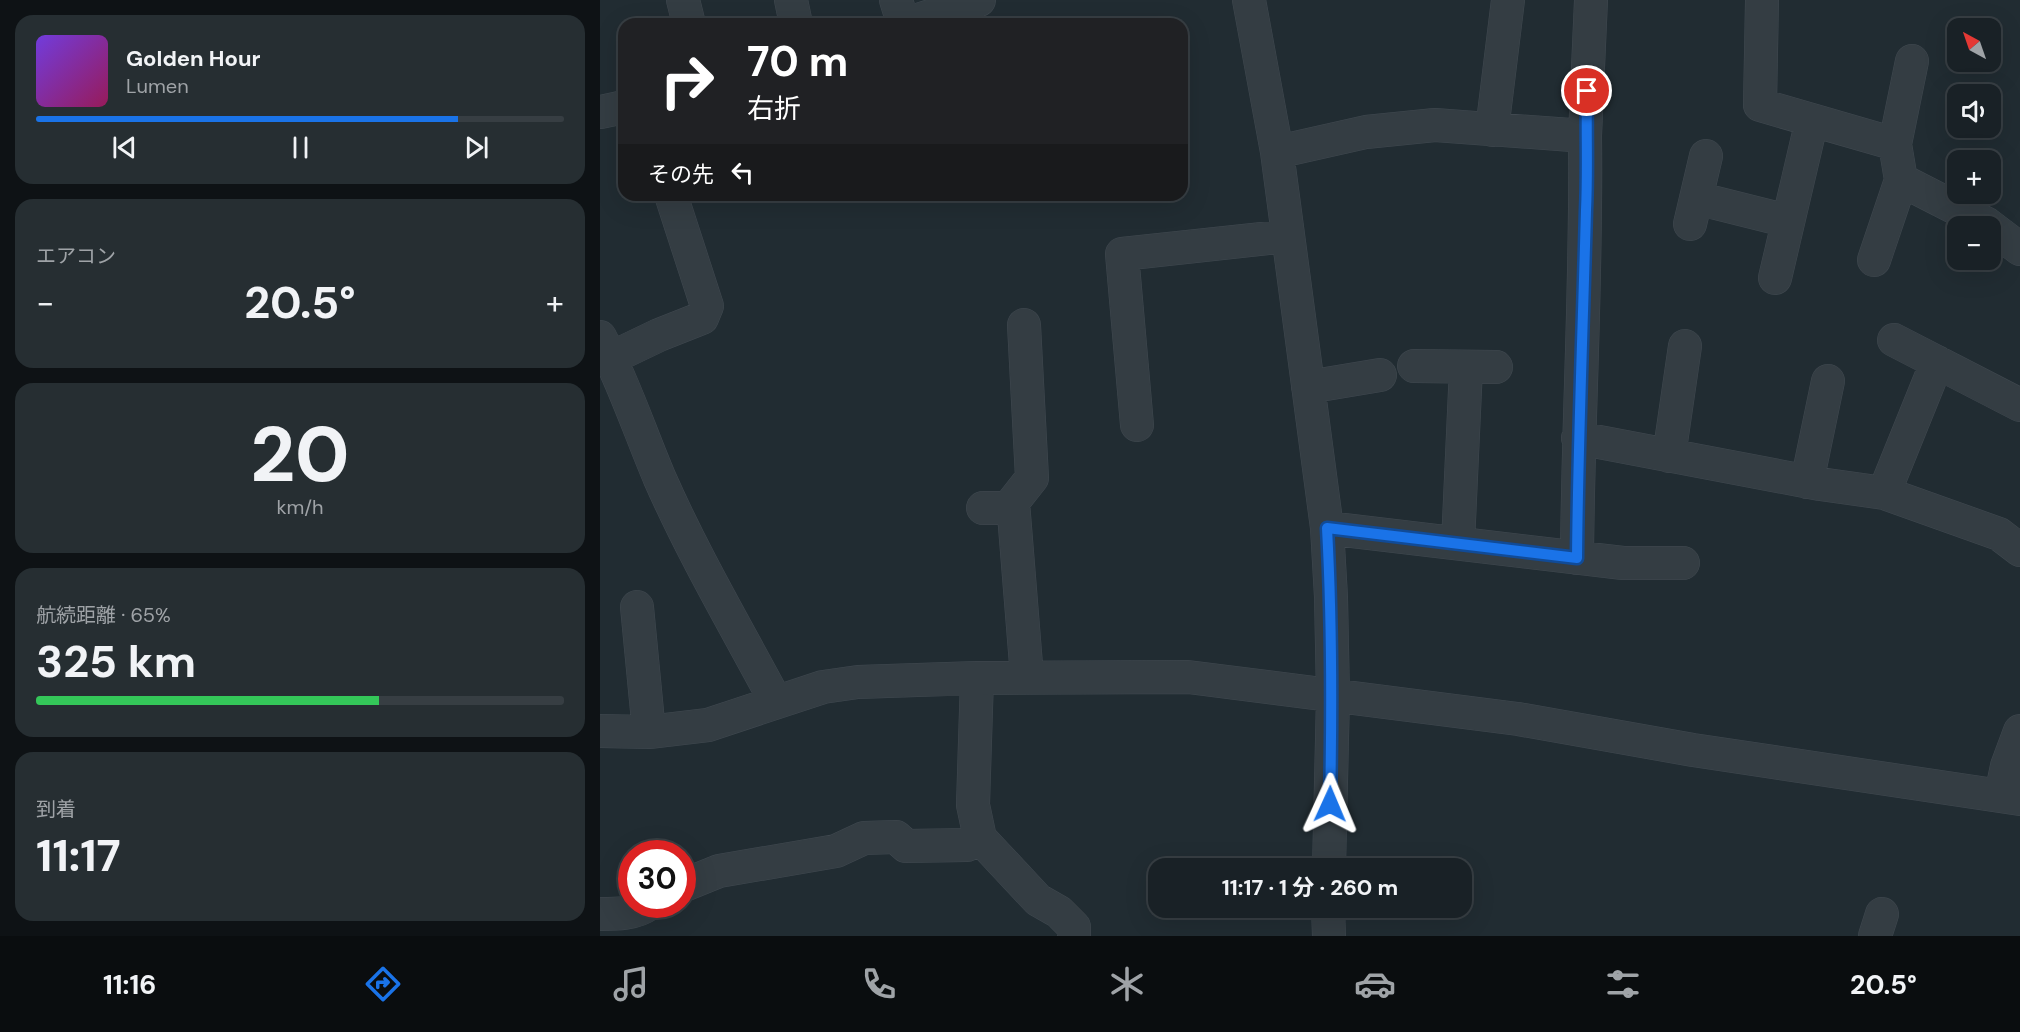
<!DOCTYPE html>
<html lang="ja">
<head>
<meta charset="utf-8">
<style>
	body { margin:0; font-family:"DM Sans","Noto Sans JP",sans-serif; background:#262e32; color:#f1f3f6; height:100vh; display:flex; flex-direction:column; font-size:22px; white-space:nowrap }
	* { box-sizing:border-box; margin:0 }
	p { font-size:20px; color:#9fa3a7 }
	.icon { flex:none; width:33px; height:33px; fill:none; stroke:currentColor; stroke-width:2; stroke-linecap:round; stroke-linejoin:round }
	.map { position:relative; flex:1; overflow:hidden }
	.details { display:flex; flex-direction:column; gap:15px; padding:15px; background:#0e1215; width:600px }
	.details>* { flex:none }
	.top-card { position:absolute; left:18px; top:18px; width:570px; height:183px; border-radius:18px; box-shadow:0 6px 24px #0002,0 0 0 2px #373e43; background:#202124; color:#fff; overflow:hidden }
	.needle { width:39px; rotate:320deg }
	.fabs { position:absolute; left:1347px; top:18px; display:grid; gap:12px }
	.fabs a { display:grid; place-items:center; width:54px; height:54px; border-radius:12px; background:#192126; box-shadow:0 6px 24px #0002,0 0 0 2px #373e43; font-size:30px }
	.speed { position:absolute; left:18px; top:840px; display:flex; gap:12px; font-size:30px; font-weight:700; text-align:center }
	.speed>* { display:grid; place-content:center; width:78px; height:78px; border-radius:50%; background:#192126; box-shadow:0 6px 24px #0002,0 0 0 2px #373e43; line-height:1 }
	.speed .limit { border:9px solid #d22; background:#fff; color:#111 }
	.pin { position:absolute; display:grid; place-items:center; width:51px; height:51px; color:#fff; margin:-26px; border:3px solid #fff; border-radius:50%; box-shadow:0 2px 6px #0007 }
	.me { position:absolute; width:66px; margin:-33px; rotate:1deg; stroke-linejoin:round; filter:drop-shadow(0 0 4px #0008) }
	.turn { display:flex; align-items:center; gap:21px; height:126px; padding:0 30px; font-size:27px }
	.turn .icon { width:78px; height:78px; stroke-width:2.5 }
	.turn b { display:block; font-size:42px; line-height:51px }
	.then { display:flex; align-items:center; height:57px; padding:0 30px; background:#0003; gap:12px; font-size:22px }
	.big { font-size:45px; font-weight:700; line-height:1.1 }
	.details .tile { flex:1; display:flex; flex-direction:column; justify-content:center; gap:9px; min-width:0; padding:0 21px; border-radius:18px; background:#262e32 }
	.details .dial { align-items:center; gap:0 }
	.dial b { font-size:78px; line-height:1 }
	.song { display:flex; align-items:center; gap:18px }
	.cover { width:72px; height:72px; border-radius:9px; background:linear-gradient(135deg,hsl(260 70% 55%),hsl(330 70% 35%)) }
	.played { height:6px; border-radius:3px; background:linear-gradient(90deg,#1a73e8 80%,#373e43 80%) }
	.keys { display:flex; justify-content:space-around; direction:ltr }
	.heat { display:flex; justify-content:space-between; align-items:center; font-size:33px; direction:ltr }
	.charge { height:9px; border-radius:4px; background:linear-gradient(90deg,#34c759 65%,#373e43 0) }
	.trip { position:absolute; left:548px; top:858px; width:324px; height:60px; border-radius:18px; background:#192126; box-shadow:0 6px 24px #0002,0 0 0 2px #373e43; font-weight:700; line-height:60px; text-align:center }
	.dock { display:flex; height:96px; justify-content:space-around; align-items:center; background:#0a0d0f; color:#9fa3a7 }
	.dock .icon { width:42px; height:42px }
	.dock .active { color:#1a73e8 }
	.dock b { font-size:27px; color:#f1f3f6 }
	main { display:flex; flex:1; min-height:0 }
	.map>svg:first-child { display:block }
	.lines { fill:none; stroke-linecap:round; stroke-linejoin:round }
	.minor-casing { stroke:#404950; stroke-width:34 }
	.minor { stroke:#343d43; stroke-width:33 }
	.route-casing { stroke:#114b97; stroke-width:15 }
	.route { stroke:#1a73e8; stroke-width:10 }
</style>
</head>
<body>
<main>
<section class="details">
<div class="tile">
<div class="song"><i class="cover"></i><div><b>Golden Hour</b><p>Lumen</p></div></div>
<div class="played"></div>
<div class="keys"><svg class="icon" aria-label="previous" viewBox="0 0 24 24"><path d="M18 5L8 12l10 7zM5 5v14"/></svg><svg class="icon" aria-label="pause" viewBox="0 0 24 24"><path d="M8 5v14M16 5v14"/></svg><svg class="icon" aria-label="next" viewBox="0 0 24 24"><path d="M6 5l10 7-10 7zM19 5v14"/></svg></div>
</div>
<div class="tile"><p>エアコン</p>
<div class="heat"><a>−</a><b class="big">20.5°</b><a>+</a></div>
</div>
<div class="tile dial"><b>20</b><p>km/h</p></div>
<div class="tile"><p>航続距離 · 65%</p><b class="big">325 km</b><div class="charge"></div></div>
<div class="tile"><p>到着</p><b class="big">11:17</b></div>
</section>
<div class="map">
<svg width="1420" height="936" viewBox="0 0 1420 936">
	<rect width="100%" height="100%" fill="#212c32"/>
	<g class="lines">
		<defs>
			<path id="minor" d="M83,0L89,24
				M191,0L196,24
				M296,0L300,13L312,22L379,0
				M649,0L677,152L727,528L731,597L733,696L729,868
				M1162,0L1160,105L1295,144
				M1312,61L1295,144L1301,180L1387,224L1420,249
				M0,112L24,107
				M892,130L908,0
				M985,136L991,0
				M677,152L766,132L835,125L985,136C987,277 978,417 977,558
				M1096,198L1188,221
				M1090,224L1106,156
				M1274,260L1301,180
				M1175,278L1212,120
				M424,325L432,478L413,502L427,677
				M0,337C24,383 40,432 60,479C94,556 137,629 176,702
				M1294,340L1420,405
				M11,358L59,335L102,318L107,306L71,195
				M814,366L896,367
				M708,387L780,375
				M537,425L522,254L688,236
				M978,438L1220,484L1284,493L1399,534L1420,550
				M1069,456L1085,346
				M1207,482L1228,381
				M1284,493L1337,362
				M383,508H413
				M727,528L1023,563H1083
				M858,543L866,368
				M37,607L49,732
				M377,678L373,805L380,838L438,900L459,912L474,927V936
				M0,731L49,732L108,725L223,687L258,682L377,678L588,677L918,719L1093,750L1420,799
				M1401,795L1407,766L1420,731
				M82,886L119,871L236,851L264,838L296,837L306,846L367,845L380,838
				M728,908L729,936
				M0,914C17,914 35,914 49,904
				M1275,936L1282,914"/>
		</defs>
		<use href="#minor" class="minor-casing"/>
		<use href="#minor" class="minor"/>
	</g>
	<g class="lines">
		<defs>
			<path id="route" d="M730,804C732,712 732,620 727,528L977,558C978,442 983,326 986,210C988,170 986,131 987,91"/>
		</defs>
		<use href="#route" class="route-casing"/>
		<use href="#route" class="route"/>
	</g>
</svg>
<div class="fabs">
<a><svg class="needle" viewBox="-14 -14 28 28"><path d="M0-13l5 13h-10z" fill="#e53935"/><path d="M0 13l5-13h-10z" fill="#9fa3a7"/></svg></a>
<a><svg class="icon" aria-label="sound" viewBox="0 0 24 24"><path d="M4 9h4l5-4v14l-5-4H4zM17 9q2 3 0 6"/></svg></a>
<a>+</a>
<a>−</a>
</div>
<div class="speed"><div class="limit">30</div></div>
<div class="pin" style="left:987px;top:91px;background:#d93025"><svg class="icon" aria-label="arrive" viewBox="0 0 24 24"><path d="M6 21V4h12l-3 4 3 4H6"/></svg></div>
<svg class="me" style="left:730px;top:804px" viewBox="-20 -20 40 40"><path d="M0-17L14 15 0 8-14 15z" fill="#1a73e8" stroke="#fff" stroke-width="4"/></svg>
<div class="trip">11:17 · 1 分 · 260 m</div>
<div class="top-card">
<div class="turn"><svg class="icon" aria-label="right" viewBox="0 0 24 24"><path d="M7 20v-9h11M14 6l5 5-5 5"/></svg><div><b>70 m</b>右折</div></div>
<div class="then">その先<svg class="icon" aria-label="left" viewBox="0 0 24 24"><path d="M17 20v-9H6M10 6l-5 5 5 5"/></svg></div>
</div>
</div>
</main>
<nav class="dock">
<b>11:16</b>
<svg class="icon active" aria-label="directions" viewBox="0 0 24 24"><path d="M12 3l9 9-9 9-9-9zM9 14v-3h6M13 9l2 2-2 2"/></svg>
<svg class="icon" aria-label="music" viewBox="0 0 24 24"><path d="M9 18V5l10-2v13"/><circle cx="6" cy="18" r="3"/><circle cx="16" cy="16" r="3"/></svg>
<svg class="icon" aria-label="phone" viewBox="0 0 24 24"><path d="M5 4h4l2 5-3 2q2 4 5 5l2-3 5 2v4C11 20 4 13 5 4z"/></svg>
<svg class="icon" aria-label="climate" viewBox="0 0 24 24"><path d="M12 3v18M4 7l16 10M4 17L20 7"/></svg>
<svg class="icon" aria-label="car" viewBox="0 0 24 24"><path d="M5 17H2v-5l4-1 3-4h7l3 4 3 1v5h-3M9 17h6M6 11h13"/><circle cx="7" cy="17" r="2"/><circle cx="17" cy="17" r="2"/></svg>
<svg class="icon" aria-label="filters" viewBox="0 0 24 24"><path d="M4 7h16M4 17h16"/><circle cx="9" cy="7" r="2"/><circle cx="15" cy="17" r="2"/></svg>
<b>20.5°</b>
</nav>
</body>
</html>
